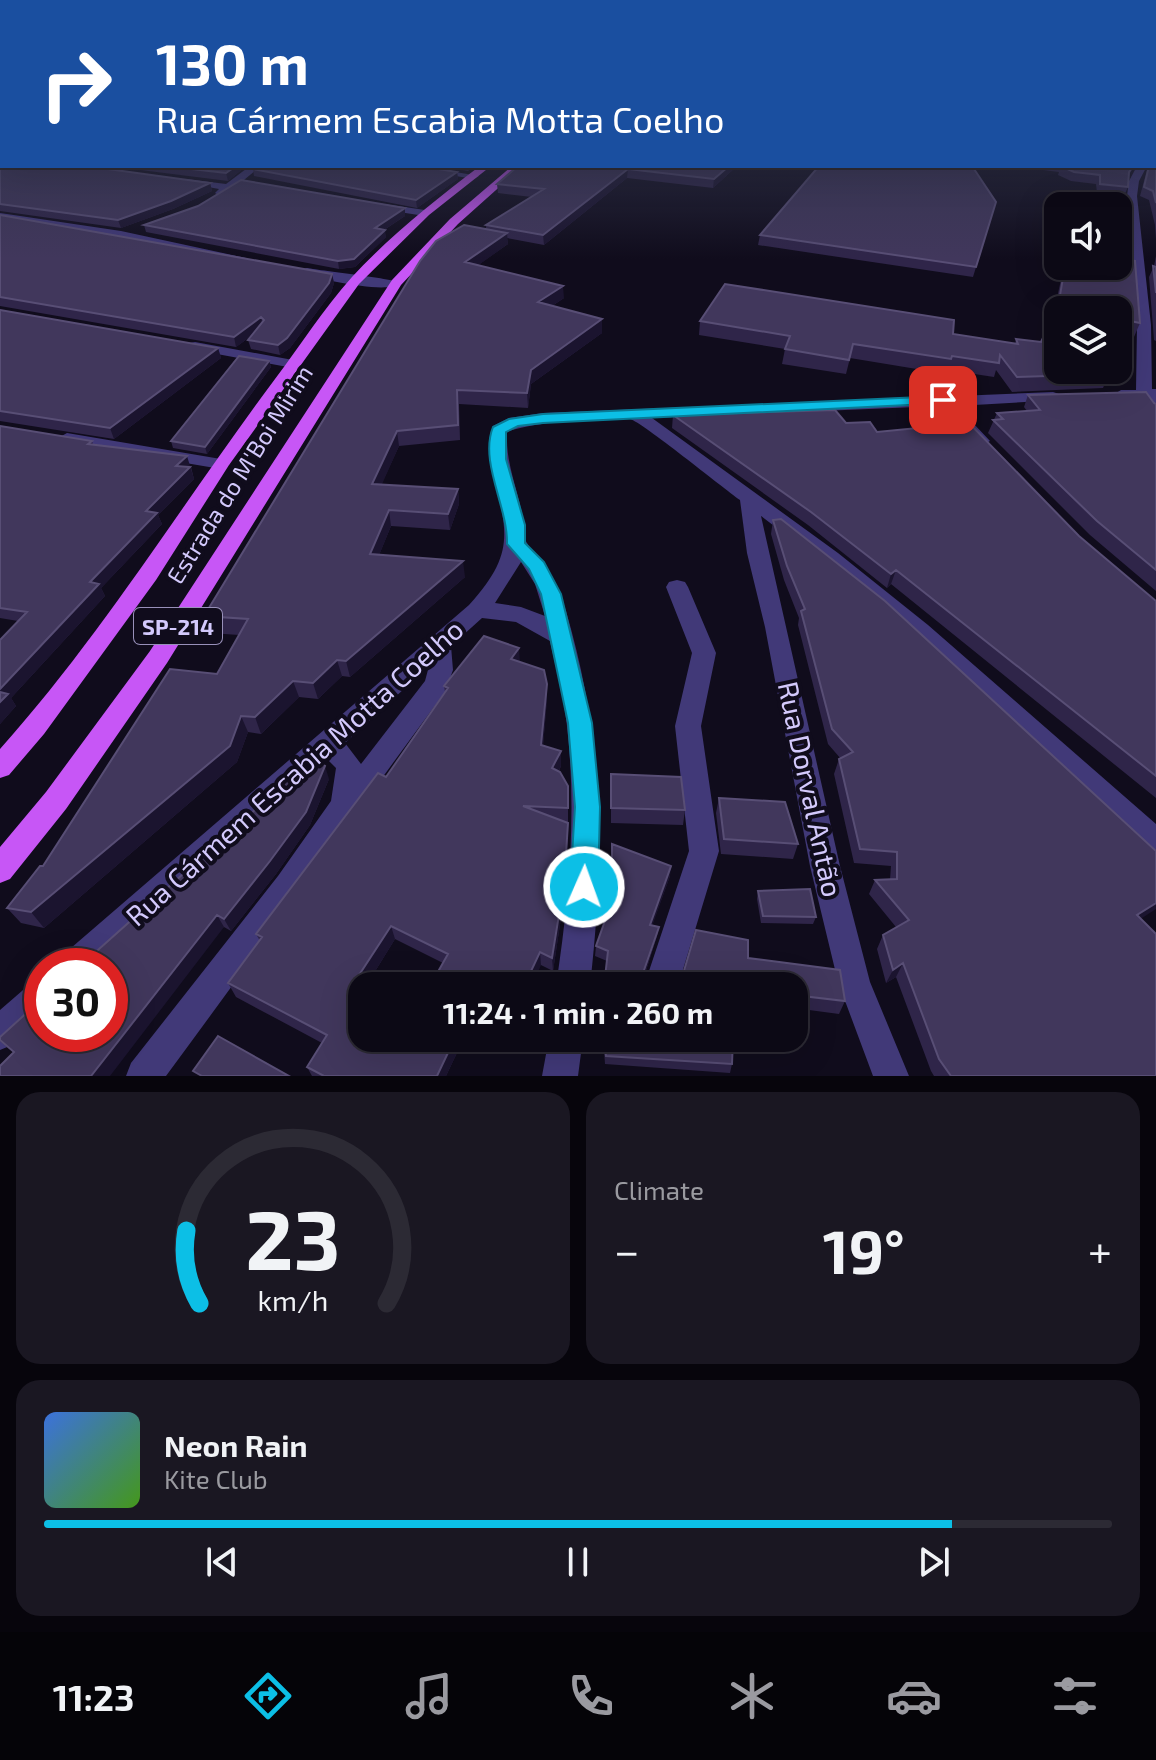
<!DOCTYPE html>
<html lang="en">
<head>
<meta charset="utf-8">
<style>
	body { margin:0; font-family:"Exo 2",sans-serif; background:#1a1722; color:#f1f3f6; height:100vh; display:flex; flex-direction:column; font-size:30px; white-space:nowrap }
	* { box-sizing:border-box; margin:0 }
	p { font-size:26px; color:#9a9aa0 }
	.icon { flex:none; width:44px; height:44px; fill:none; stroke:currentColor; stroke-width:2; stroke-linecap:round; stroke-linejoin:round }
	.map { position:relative; height:1076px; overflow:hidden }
	.details { display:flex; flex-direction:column; gap:16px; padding:16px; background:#07050c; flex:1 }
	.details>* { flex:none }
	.top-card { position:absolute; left:0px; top:0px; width:1156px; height:168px; box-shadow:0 8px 32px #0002,0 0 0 2px #2c2a34; background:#1a4fa0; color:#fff; overflow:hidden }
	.fabs { position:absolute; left:1044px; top:192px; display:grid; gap:16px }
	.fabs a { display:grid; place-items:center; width:88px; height:88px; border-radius:16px; background:#0c0915; box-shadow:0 8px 32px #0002,0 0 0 2px #2c2a34; font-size:40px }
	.speed { position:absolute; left:24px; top:948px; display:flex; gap:16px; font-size:40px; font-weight:700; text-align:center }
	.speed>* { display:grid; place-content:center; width:104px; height:104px; border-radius:50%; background:#0c0915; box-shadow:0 8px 32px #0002,0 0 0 2px #2c2a34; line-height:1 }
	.speed .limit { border:12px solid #d22; background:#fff; color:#111 }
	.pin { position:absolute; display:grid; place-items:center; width:68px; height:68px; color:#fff; margin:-34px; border-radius:16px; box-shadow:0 4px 12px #0006 }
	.me { position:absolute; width:88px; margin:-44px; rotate:2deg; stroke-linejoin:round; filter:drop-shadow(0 0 6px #0008) }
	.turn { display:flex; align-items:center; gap:28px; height:168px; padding:0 24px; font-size:36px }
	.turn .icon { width:104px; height:104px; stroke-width:2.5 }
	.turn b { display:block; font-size:56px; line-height:68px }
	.big { font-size:60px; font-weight:700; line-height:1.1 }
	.details .tile { flex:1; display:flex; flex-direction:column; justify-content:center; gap:12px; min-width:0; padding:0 28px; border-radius:24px; background:#1a1722 }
	.details .dial { align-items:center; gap:0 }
	.dial svg { height:208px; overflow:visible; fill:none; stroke:#2c2a34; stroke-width:7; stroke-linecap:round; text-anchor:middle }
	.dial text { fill:#f1f3f6; stroke:none }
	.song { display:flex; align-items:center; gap:24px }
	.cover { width:96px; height:96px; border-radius:12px; background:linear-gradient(135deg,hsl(220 70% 55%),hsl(100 70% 35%)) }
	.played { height:8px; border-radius:4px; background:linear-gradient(90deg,#0cbfe6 85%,#2c2a34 85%) }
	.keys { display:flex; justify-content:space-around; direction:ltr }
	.heat { display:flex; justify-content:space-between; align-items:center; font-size:44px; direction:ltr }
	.details .tiles { flex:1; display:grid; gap:16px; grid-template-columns:1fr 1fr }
	.tile:last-child { grid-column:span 2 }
	.trip { position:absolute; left:348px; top:972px; width:460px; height:80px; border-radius:24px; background:#0c0915; box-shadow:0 8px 32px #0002,0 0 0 2px #2c2a34; font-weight:700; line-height:80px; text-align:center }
	.tab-bar { display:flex; height:128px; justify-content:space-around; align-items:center; background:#050408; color:#9a9aa0 }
	.tab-bar .icon { width:56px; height:56px }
	.tab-bar .active { color:#0cbfe6 }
	.tab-bar b { font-size:36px; color:#f1f3f6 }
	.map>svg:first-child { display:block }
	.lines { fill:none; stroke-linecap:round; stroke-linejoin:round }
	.minor { fill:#413978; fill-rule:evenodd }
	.primary { fill:#c756f6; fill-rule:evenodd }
	.wall { fill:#2f2549 }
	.shaded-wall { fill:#1b142f }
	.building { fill:#41375c; stroke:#584e75; stroke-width:2 }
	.route { fill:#0cbfe6; stroke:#087c96; stroke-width:2 }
	.labels { text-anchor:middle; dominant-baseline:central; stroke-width:8; stroke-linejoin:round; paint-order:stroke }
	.shield { fill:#100c1c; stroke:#9890b9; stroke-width:2 }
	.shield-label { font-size:22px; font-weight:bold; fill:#d3c9fc }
	.street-label { font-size:24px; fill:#d3c9fc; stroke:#100c1c }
	.near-street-label { font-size:28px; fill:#d3c9fc; stroke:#100c1c }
</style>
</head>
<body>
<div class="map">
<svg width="1156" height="1076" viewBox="0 0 1156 1076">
	<rect width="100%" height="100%" fill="#100c1c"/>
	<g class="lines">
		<path class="minor" d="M250,166H261L233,189L220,196L215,193L219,189L181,182L186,179L226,184Z
			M395,166H420L479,176L474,179Z
			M1137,166H1147L1139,181L1137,196L1151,325L1152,389H1156V416L1150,414L1140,399L1121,400L1113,395L1121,390H1136L1137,325L1127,196L1129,181Z
			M377,203L425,210L430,213L425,216L373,208V204Z
			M0,213L121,231L246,258L240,262L121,237L0,219Z
			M307,268C323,271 396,279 402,283C386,295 324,279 303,275V269Z
			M195,342L293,360L300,364L293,368L190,349V343Z
			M1053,392L1059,394V400L957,406L990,441L981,446L975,445L940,406L652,418L838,553L928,625L1156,824V855L1146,851C1020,736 898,618 761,516L840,866L870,982L909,1076H873L838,982L810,866L765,627L747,553L740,500C723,488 642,422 630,419C609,415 526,423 507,432V436C506,465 519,492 523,520C524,527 523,538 527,543C542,569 557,579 566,611C604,742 605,852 590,986H556C569,900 577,813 567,726C564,697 556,669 550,641L516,622L482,618L451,646L453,670L445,692C351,819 260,949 166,1076H126L131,1063L278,876L331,801L336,768L327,759L100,966H60L64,954L469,605C516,553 507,533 493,470C489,456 487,440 493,426L509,418L543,413ZM521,562L535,584L545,616L521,607L495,603ZM429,666L425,681L361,764L345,743Z
			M67,433L221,459L230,464L221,469L61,442L58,438Z
			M677,580L685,582L688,587L716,653L701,726L719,851L678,986H644L689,851L675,726L692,653L666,587L669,582Z
			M42,979V1018L12,1045L0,1050V1010L30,984Z
			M549,1038H583L578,1076H542Z"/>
		<path class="primary" d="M480,166H491L429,215L359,284L229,465L156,580L44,734L9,775L0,778V749C103,634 183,502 275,379C300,346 324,308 352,277C391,235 435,200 480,166Z
			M512,166H523L458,224L401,285L167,663L66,809L10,879L0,883V847L46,792L150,651L392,280L450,219Z"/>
	</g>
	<path class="wall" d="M0,109L2,166L210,183L212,191L173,209L121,228L0,211V156H1V153H0Z
		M1156,109V239L1155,225L1149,200L1140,196L1148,166H1154Z
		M109,166H246L228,181Z
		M438,166H475L468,171Z
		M518,166H737L713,188L627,178L544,245L507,238L508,244L478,265L564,298L552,306L602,319V333L531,384L528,408L459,404L460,440L399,446L381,485L458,489L459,504L450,530L391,526L379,555L465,577L350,677L342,676L318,699L299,697L261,734L248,732L237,762L44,928L21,923L7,908L217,674L239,635L210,633L204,616L486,229V225L532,197L498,193L497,184Z
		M1044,166H1134L1129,175L1128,187L1124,196L1097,193L1096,184L1071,181L1058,175L1059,172L1043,170Z
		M253,169L457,172L458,179L417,208L254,176Z
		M996,202L973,277L758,245L760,235Z
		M405,208V216L384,230L386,237L355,267L339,269L146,232L144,225Z
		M0,215L332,274L334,283L331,293L290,348L280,355L251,349L248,340L251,336L236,347L0,306Z
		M1156,256V341L1154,340L1149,277L1154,266Z
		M1064,266H1118L1140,323L1134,337L1127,336L1123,345L1118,344V310H1058L1109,374L1103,388L1012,392L996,370L994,377L948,370L947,374L850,358L846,374L782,364L785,349L699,335L700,321L953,334L1015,344L1016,339L1041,342L1053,316Z
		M0,310L218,348L221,358L114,439L0,421Z
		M269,361L271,367L207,454L173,448L171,441Z
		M1028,395L1156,404V591L1090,535L988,433L997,413L1027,411L1024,407Z
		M673,415L846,423L877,432L1079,536L1156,601V798L891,584L887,588L808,525L672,428Z
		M0,426L92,441L93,444L191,467L194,479L158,515L162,524L101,588L105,596L11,698L16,706L0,724V640L18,621L0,618Z
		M773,520L1141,919L1156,1076H934L931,1071L896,977L886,983L877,949L883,935L896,927L869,894L875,880H890L891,866L854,863L834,774L839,759H841L828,744L798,625L799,618L784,580L771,534Z
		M520,662L547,699L543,745L561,766L559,771L568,786V822H564L568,837L564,898L553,971L541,965L443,963L395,939L366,986H362V992L358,998L362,1038H464L446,1076H312L307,1067L322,1043L236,997L228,983L260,941L256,934L386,777L445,692L444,686Z
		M611,774L685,810L683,825L611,823Z
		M329,779L310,825L276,874L231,931L224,927L13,1052L0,1041Z
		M719,798L798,844L793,859L721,854L716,813Z
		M612,844L670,876L652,925L659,927L657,936L644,977L649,980L648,986H604L607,961L595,956L596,946L615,893L612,891Z
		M758,891L816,917L813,924L761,923L757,899Z
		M748,958L845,1001L839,1014L794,1008V986H670L672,976Z
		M516,1038H543L541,1050Z
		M603,1038H733L732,1064L730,1073L605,1064Z"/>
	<path class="shaded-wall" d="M236,166H246L228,181L226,173Z
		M729,166H737L713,188L714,179Z
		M628,169L627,178L544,245L543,235Z
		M457,172L458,179L417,208L416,200Z
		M210,183L212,191L173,209L121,228L118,220Z
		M405,208V216L376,235L375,228Z
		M385,230L386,237L355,267L339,269L338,261Z
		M507,233L508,244L466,274L465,262Z
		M332,274L334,283L331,293L290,348L280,355L278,345Z
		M563,286L564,298L538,315V302Z
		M261,317L263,327L236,347L234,337Z
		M602,319V333L531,384L528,408L527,393L531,370Z
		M218,348L221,358L114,439L110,428Z
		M269,361L271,367L207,454L205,447Z
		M397,431L399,446L375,500L372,484Z
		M187,456L194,479L158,515L162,524L101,588L105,596L11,698L16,706L0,724V689L146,511L176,466Z
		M458,489L459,504L450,530L448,514Z
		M389,510L391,526L373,570L370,554Z
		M463,561L465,577L350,677L346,661Z
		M896,570L891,584L887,588L891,574Z
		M519,648L520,663L511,659Z
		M337,660L342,676L318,699L313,683Z
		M293,681L299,697L261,734L255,717Z
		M547,684V699L542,759L541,745Z
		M241,716L248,732L237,762L44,928L31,912Z
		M561,751V766L553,783L552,768Z
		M325,766L329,779L310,825L276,874L231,931L224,919Z
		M568,823L564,898L553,971L552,958Z
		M671,866L670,876L649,935L650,925Z
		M1156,903V909L1125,929L1137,915Z
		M217,915L224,927L110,1076H91Z
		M391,926L395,939L366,986H362V992L353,1005L348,992Z
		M659,927L657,936L641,985L642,976Z
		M540,952L541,965L532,986H524Z
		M903,963L896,977L886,983L893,970Z
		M455,1038H464L446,1076H437Z"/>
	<path class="building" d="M0,109H2V166H86L210,183L171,201L118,220L0,204V156H1V146H0Z
		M1154,109H1156V203L1153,191L1144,187L1149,166H1154Z
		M165,166H236L226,173Z
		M256,166H420L457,172L416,200L253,169Z
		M518,166H729L714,179L628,169L543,235L486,225L544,189L497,184Z
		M819,166H972L996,202L976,267L760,235Z
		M1061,166H1133L1129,172L1128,187L1100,184V175L1074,172Z
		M241,180L405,208L375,228L385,230L354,259L338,261L144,225L198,206Z
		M0,215L332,274L329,283L287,338L278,345L248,340L264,320L261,317L234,337L0,297Z
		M464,225L507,233L465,262L563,286L538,302L602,319L531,370L527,393L457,390L458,425L397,431L372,484L458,489L448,514L389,510L370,554L463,561L346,661L337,660L313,683L293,681L255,717L241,716L230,746L31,912L7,908L40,866H43L170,669L217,674L248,619L204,616L420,261L436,241Z
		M1118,259L1135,261L1140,323L1130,321V331L1118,329V310H1058V370H1108L1109,374L1017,377L1000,355L999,363L952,356L951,359L853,344L849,360L785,349L790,336L700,321L725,284L954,320L953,334L1018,344L1016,339L1041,342L1058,307L1065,266H1118Z
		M1153,266L1156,267V293Z
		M0,310L218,348L110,428L0,411Z
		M239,356L269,361L205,447L171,441Z
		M1146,392L1154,403L1156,404V570L1097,521L993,420L1003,419L997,413L1040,410L1028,395Z
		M835,410L846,423L870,422L877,432L969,423L1079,536L1156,601V776L896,570L891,574L811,512L673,415Z
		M0,426L92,441L88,444L187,456L176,466L190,467L146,511L157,513L90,582L99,584L0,689V640L27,612L0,608Z
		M781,519L885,601L1156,851V903L1137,915L1156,934V1076H951L939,1059L903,963L893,970L883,935L909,920L875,880L897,879V852L860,849L839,759L853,752L832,729L801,611L805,609L787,566L773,520Z
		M484,636L519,648L511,659L544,670L547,684L541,745L561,751L552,768L560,772L568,786V808L523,806L568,823L564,884L552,958L540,952L524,986H430L448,954L391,926L348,992L362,1000V1038H455L437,1076H324L307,1067L327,1035L228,983L262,937L256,934L378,773L386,777L448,688L444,686Z
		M0,692L8,694L0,702Z
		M313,758L325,766L306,812L270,861L224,919L217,915L91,1076H0V1066L14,1052L0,1040V1037L42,999V1034H110V966H80Z
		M611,774L681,777L685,810L611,808Z
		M719,798L785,802L798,844L724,839Z
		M612,844L671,866L650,925L659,927L642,976L649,980L647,986H604L608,951L596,946L618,884L612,881Z
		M810,889L816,917L763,916L758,891Z
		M696,930L748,940V958L840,970L845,1001L794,995V986H726L672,976L683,974Z
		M218,1036L289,1076H202L193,1071Z
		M604,1038H733L732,1064L606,1056Z"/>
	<linearGradient id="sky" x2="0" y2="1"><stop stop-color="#09070f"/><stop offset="0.42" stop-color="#31344b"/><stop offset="1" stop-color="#31344b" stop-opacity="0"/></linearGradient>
	<rect width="1156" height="259" fill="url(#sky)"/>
	<path class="route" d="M943,396L950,400L948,403L543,423L518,426L506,432V459L525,525V543L544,562L561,594L592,723L600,807L598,887L594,896L584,900L574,896L570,887L575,807L568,723L541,594L529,569L507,544C508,507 479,462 493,427L509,419L543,414Z"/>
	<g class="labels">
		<rect class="shield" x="134" y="608" width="88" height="36" rx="6"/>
		<g class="shield-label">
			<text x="178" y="626">SP-214</text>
		</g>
		<g class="street-label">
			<text transform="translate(239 474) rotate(-58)">Estrada do M'Boi Mirim</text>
		</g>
		<g class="near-street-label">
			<text transform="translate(294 772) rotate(-42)">Rua Cármem Escabia Motta Coelho</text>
			<text transform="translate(811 789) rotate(78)">Rua Dorval Antão</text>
		</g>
	</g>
</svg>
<div class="fabs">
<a><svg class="icon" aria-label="sound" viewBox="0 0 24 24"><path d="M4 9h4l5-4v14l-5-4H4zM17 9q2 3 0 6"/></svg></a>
<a><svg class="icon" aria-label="layers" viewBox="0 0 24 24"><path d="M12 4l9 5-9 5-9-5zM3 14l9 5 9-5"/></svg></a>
</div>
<div class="speed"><div class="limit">30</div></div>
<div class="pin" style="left:943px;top:400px;background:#d93025"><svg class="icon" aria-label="arrive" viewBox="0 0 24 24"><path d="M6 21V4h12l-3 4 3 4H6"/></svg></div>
<svg class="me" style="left:584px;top:887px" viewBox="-20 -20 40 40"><circle r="17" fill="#0cbfe6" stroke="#fff" stroke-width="3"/><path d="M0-11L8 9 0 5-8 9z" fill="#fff"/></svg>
<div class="trip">11:24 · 1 min · 260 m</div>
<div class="top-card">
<div class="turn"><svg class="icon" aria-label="right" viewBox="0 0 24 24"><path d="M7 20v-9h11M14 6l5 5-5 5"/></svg><div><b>130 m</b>Rua Cármem Escabia Motta Coelho</div></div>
</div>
</div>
<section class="details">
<div class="tiles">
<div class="tile dial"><svg viewBox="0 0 100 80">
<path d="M14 69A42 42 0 1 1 86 69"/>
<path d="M14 69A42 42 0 0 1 9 41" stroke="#0cbfe6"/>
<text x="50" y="56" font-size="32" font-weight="700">23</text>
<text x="50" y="72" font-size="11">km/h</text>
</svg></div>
<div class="tile"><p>Climate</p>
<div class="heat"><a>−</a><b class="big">19°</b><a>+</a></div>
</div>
<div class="tile">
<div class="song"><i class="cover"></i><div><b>Neon Rain</b><p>Kite Club</p></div></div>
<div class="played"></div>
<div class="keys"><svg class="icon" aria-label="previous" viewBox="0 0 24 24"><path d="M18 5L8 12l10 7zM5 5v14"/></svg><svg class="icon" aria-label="pause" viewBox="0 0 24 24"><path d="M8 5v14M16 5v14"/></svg><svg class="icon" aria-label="next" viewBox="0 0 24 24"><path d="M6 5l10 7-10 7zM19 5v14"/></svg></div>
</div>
</div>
</section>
<nav class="tab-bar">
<b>11:23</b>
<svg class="icon active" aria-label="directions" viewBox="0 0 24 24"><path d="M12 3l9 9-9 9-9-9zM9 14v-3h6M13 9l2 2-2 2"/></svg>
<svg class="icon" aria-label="music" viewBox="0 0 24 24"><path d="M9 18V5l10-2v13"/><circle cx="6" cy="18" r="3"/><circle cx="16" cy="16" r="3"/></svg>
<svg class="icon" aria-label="phone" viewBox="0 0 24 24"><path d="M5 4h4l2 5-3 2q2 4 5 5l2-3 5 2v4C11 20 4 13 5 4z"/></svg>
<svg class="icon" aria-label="climate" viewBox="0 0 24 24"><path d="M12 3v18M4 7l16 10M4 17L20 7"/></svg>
<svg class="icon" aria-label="car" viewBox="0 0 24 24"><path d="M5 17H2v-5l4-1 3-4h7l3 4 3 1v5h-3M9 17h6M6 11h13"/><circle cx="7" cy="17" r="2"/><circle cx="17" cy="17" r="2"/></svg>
<svg class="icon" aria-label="filters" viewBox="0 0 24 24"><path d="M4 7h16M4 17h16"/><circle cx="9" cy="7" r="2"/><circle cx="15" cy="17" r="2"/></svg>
</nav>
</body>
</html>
